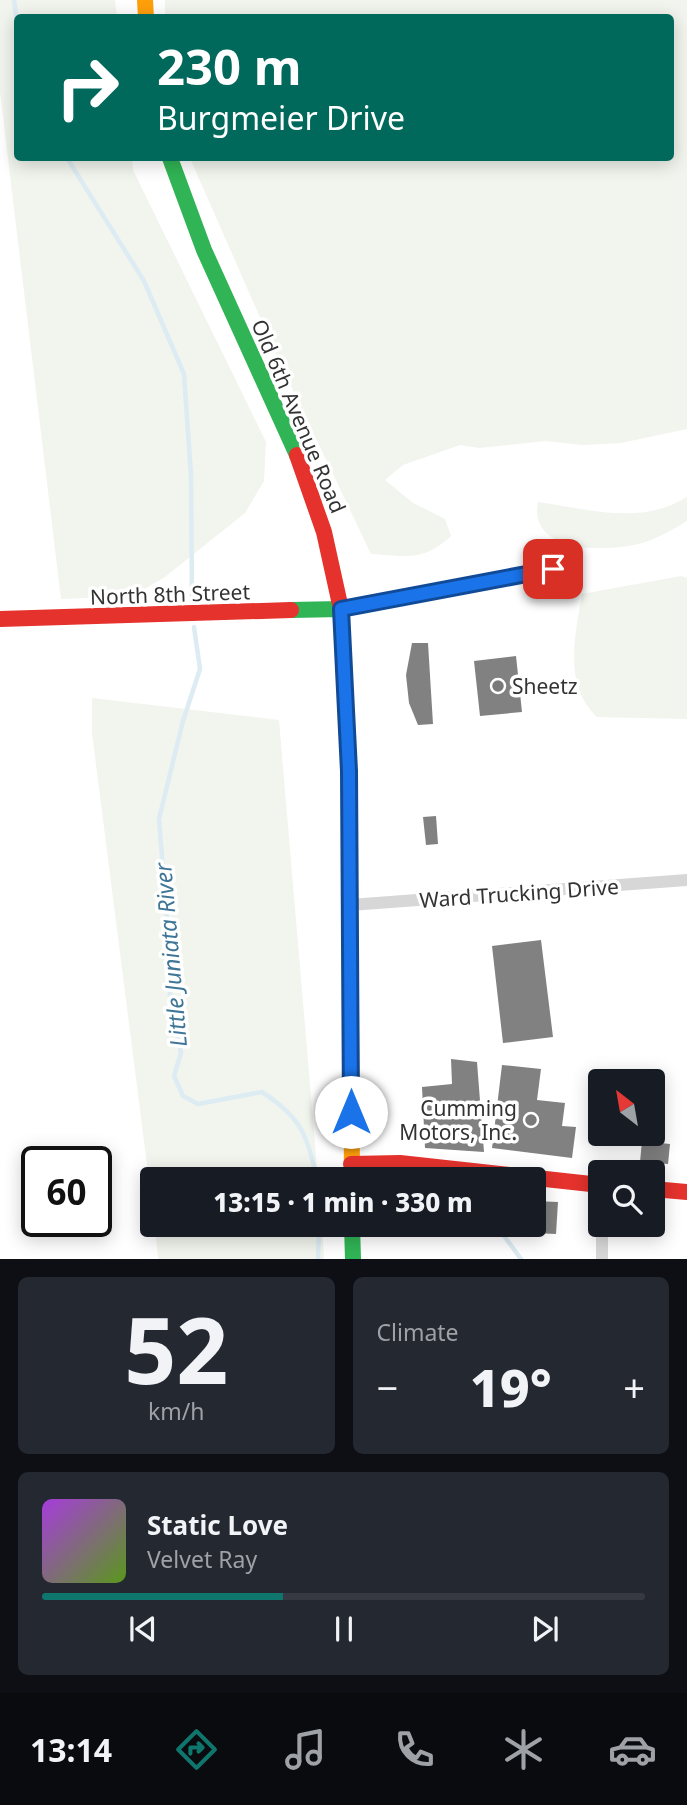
<!DOCTYPE html>
<html lang="en">
<head>
<meta charset="utf-8">
<style>
	body { margin:0; font-family:"Noto Sans",sans-serif; background:#242831; color:#f1f3f6; height:100vh; display:flex; flex-direction:column; font-size:26px; white-space:nowrap }
	* { box-sizing:border-box; margin:0 }
	p { font-size:23px; color:#9ea1a6 }
	.icon { flex:none; width:38px; height:38px; fill:none; stroke:currentColor; stroke-width:2; stroke-linecap:round; stroke-linejoin:round }
	.map { position:relative; height:1259px; overflow:hidden }
	.details { display:flex; flex-direction:column; gap:18px; padding:18px; background:#0d0f14; flex:1 }
	.details>* { flex:none }
	.hud { position:absolute; left:14px; top:14px; width:660px; height:147px; border-radius:7px; box-shadow:0 4px 18px #0003; background:#00695c; color:#fff; overflow:hidden }
	.needle { width:46px; rotate:329deg }
	.fabs { position:absolute; left:588px; top:1069px; display:grid; gap:14px }
	.fabs a { display:grid; place-items:center; width:77px; height:77px; border-radius:7px; background:#171b24; box-shadow:0 4px 18px #0003; font-size:35px }
	.speed { position:absolute; left:21px; top:1146px; display:flex; gap:14px; font-size:35px; font-weight:700; text-align:center }
	.speed>* { display:grid; place-content:center; width:91px; height:91px; border-radius:50%; background:#171b24; box-shadow:0 4px 18px #0003; line-height:1 }
	.speed .limit { border:4px solid #111; border-radius:10px; background:#fff; color:#111 }
	.pin { position:absolute; display:grid; place-items:center; width:60px; height:60px; color:#fff; margin:-30px; border-radius:14px; box-shadow:0 4px 10px #0006 }
	.me { position:absolute; width:77px; margin:-38px; rotate:0deg; stroke-linejoin:round; filter:drop-shadow(0 0 5px #0008) }
	.turn { display:flex; align-items:center; gap:24px; height:147px; padding:0 28px; font-size:32px }
	.turn .icon { width:91px; height:91px; stroke-width:2.5 }
	.turn b { display:block; font-size:49px; line-height:60px }
	.big { font-size:52px; font-weight:800; line-height:1.1 }
	.details .tile { flex:1; display:flex; flex-direction:column; justify-content:center; gap:10px; min-width:0; padding:0 24px; border-radius:10px; background:#242831 }
	.details .dial { align-items:center; gap:0 }
	.dial b { font-size:91px; line-height:1 }
	.song { display:flex; align-items:center; gap:21px }
	.cover { width:84px; height:84px; border-radius:10px; background:linear-gradient(135deg,hsl(280 70% 55%),hsl(90 70% 35%)) }
	.played { height:7px; border-radius:4px; background:linear-gradient(90deg,#0f766e 40%,#363941 40%) }
	.keys { display:flex; justify-content:space-around; direction:ltr }
	.heat { display:flex; justify-content:space-between; align-items:center; font-size:38px; direction:ltr }
	.details .tiles { flex:1; display:grid; gap:18px; grid-template-columns:1fr 1fr }
	.tile:last-child { grid-column:span 2 }
	.trip { position:absolute; left:140px; top:1167px; width:406px; height:70px; border-radius:7px; background:#171b24; box-shadow:0 4px 18px #0003; font-weight:800; line-height:70px; text-align:center }
	.dock { display:flex; height:112px; justify-content:space-around; align-items:center; background:#090b0e; color:#9ea1a6 }
	.dock .icon { width:49px; height:49px }
	.dock .selected { color:#0f766e }
	.dock b { font-size:32px; color:#f1f3f6 }
	.map>svg:first-child { display:block }
	.green { fill:#f1f5ed }
	.lines { fill:none; stroke-linecap:round; stroke-linejoin:round }
	.stream { stroke:#ddebf3; stroke-width:4.5 }
	.building { fill:#818181 }
	.street { stroke:#d7d7d7; stroke-width:12 }
	.fast { stroke:#30b455; stroke-width:16 }
	.slow { stroke:#ff9f0a; stroke-width:16 }
	.jam { stroke:#e5322d; stroke-width:16 }
	.route-casing { stroke:#114b97; stroke-width:18 }
	.route { stroke:#1a73e8; stroke-width:12 }
	.poi-dot { fill:#7a7a7a; stroke:#fff; stroke-width:2.5 }
	.labels { text-anchor:middle; dominant-baseline:central; stroke-width:7; stroke-linejoin:round; paint-order:stroke }
	.street-label { font-size:21px; fill:#333; stroke:#fff }
	.poi-label { font-size:21px; fill:#333; stroke:#fff; text-anchor:start }
	.water-label { font-size:23px; font-style:italic; fill:#3f7597; stroke:#fff }
</style>
</head>
<body>
<div class="map">
<svg width="687" height="1259" viewBox="0 0 687 1259">
	<rect width="100%" height="100%" fill="#fff"/>
	<path class="green" d="M0,0H115L117,17L18,18V158H132L133,170L266,442L264,481L245,513L165,577L133,596L61,599L0,92Z
		M165,0H687V429L621,443L583,445L545,441L479,448L460,445L403,465L385,480L413,503L445,519L451,536C423,562 406,556 371,554L280,363L190,158H670V18H165Z
		M687,497V521C672,530 655,540 638,544C604,552 528,553 538,502C588,509 641,526 687,497Z
		M681,576L687,578V719L597,717C563,685 575,636 582,594Z
		M92,698L279,720L318,1179L152,1180V1204L92,733Z
		M155,1225H322L324,1259H158Z"/>
	<g class="lines">
		<path class="stream" d="M14,0L18,32
			M67,158L144,281L184,374L191,476L192,602
			M194,627L200,669L183,721L159,819L168,932L170,997L181,1053L174,1076L183,1096L198,1104L262,1092C301,1117 308,1136 317,1180
			M496,1225L521,1259
			M318,1259L319,1225"/>
	</g>
	<path class="building" d="M412,643H428L433,724L418,725L409,703L406,675Z
		M516,656L522,712L480,716L474,661Z
		M436,816L438,844L426,845L423,817Z
		M541,940L553,1037L503,1043L492,946Z
		M451,1059L477,1062L484,1152L425,1148L422,1087L452,1084Z
		M502,1065L541,1069L537,1100L565,1103L562,1126L576,1127L572,1158L492,1148Z
		M642,1141L670,1144L668,1164L640,1162Z
		M534,1201L558,1202L556,1234L534,1233Z"/>
	<g class="lines">
		<path class="street" d="M341,609L553,569
			M350,905L687,880
			M602,1225V1259"/>
		<path class="fast" d="M170,158L204,250L297,455
			M291,610L341,609L349,771L351,1024
			M352,1225L353,1259"/>
		<path class="slow" d="M145,0L146,18
			M351,1024L352,1180"/>
		<path class="jam" d="M297,455L324,532L341,609
			M0,619L291,610
			M351,1164L400,1163L600,1185
			M653,1189L687,1192"/>
	</g>
	<g class="lines">
		<defs>
			<path id="route" d="M351,1112L349,771L341,609L553,569"/>
		</defs>
		<use href="#route" class="route-casing"/>
		<use href="#route" class="route"/>
	</g>
	<g class="poi-dot">
		<circle cx="498" cy="686" r="7"/>
		<circle cx="531" cy="1120" r="7"/>
	</g>
	<g class="labels">
		<g class="street-label">
			<text transform="translate(299 416) rotate(67)">Old 6th Avenue Road</text>
			<text transform="translate(170 594) rotate(-2)">North 8th Street</text>
			<text transform="translate(519 893) rotate(-4)">Ward Trucking Drive</text>
		</g>
		<g class="poi-label">
			<text x="512" y="686">Sheetz</text>
			<text x="517" y="1108" text-anchor="end">Cumming<tspan x="517" dy="24">Motors, Inc.</tspan></text>
		</g>
		<g class="water-label">
			<text transform="translate(170 955) rotate(-95)">Little Juniata River</text>
		</g>
	</g>
</svg>
<div class="fabs">
<a><svg class="needle" viewBox="-14 -14 28 28"><path d="M0-13l5 13h-10z" fill="#e53935"/><path d="M0 13l5-13h-10z" fill="#9ea1a6"/></svg></a>
<a><svg class="icon" aria-label="search" viewBox="0 0 24 24"><circle cx="10" cy="10" r="6"/><path d="M15 15l6 6"/></svg></a>
</div>
<div class="speed"><div class="limit">60</div></div>
<div class="pin" style="left:553px;top:569px;background:#d93025"><svg class="icon" aria-label="arrive" viewBox="0 0 24 24"><path d="M6 21V4h12l-3 4 3 4H6"/></svg></div>
<svg class="me" style="left:351px;top:1112px" viewBox="-20 -20 40 40"><circle r="19" fill="#fff"/><path d="M0-13L10 11 0 6-10 11z" fill="#1a73e8"/></svg>
<div class="trip">13:15 · 1 min · 330 m</div>
<div class="hud">
<div class="turn"><svg class="icon" aria-label="right" viewBox="0 0 24 24"><path d="M7 20v-9h11M14 6l5 5-5 5"/></svg><div><b>230 m</b>Burgmeier Drive</div></div>
</div>
</div>
<section class="details">
<div class="tiles">
<div class="tile dial"><b>52</b><p>km/h</p></div>
<div class="tile"><p>Climate</p>
<div class="heat"><a>−</a><b class="big">19°</b><a>+</a></div>
</div>
<div class="tile">
<div class="song"><i class="cover"></i><div><b>Static Love</b><p>Velvet Ray</p></div></div>
<div class="played"></div>
<div class="keys"><svg class="icon" aria-label="previous" viewBox="0 0 24 24"><path d="M18 5L8 12l10 7zM5 5v14"/></svg><svg class="icon" aria-label="pause" viewBox="0 0 24 24"><path d="M8 5v14M16 5v14"/></svg><svg class="icon" aria-label="next" viewBox="0 0 24 24"><path d="M6 5l10 7-10 7zM19 5v14"/></svg></div>
</div>
</div>
</section>
<nav class="dock">
<b>13:14</b>
<svg class="icon selected" aria-label="directions" viewBox="0 0 24 24"><path d="M12 3l9 9-9 9-9-9zM9 14v-3h6M13 9l2 2-2 2"/></svg>
<svg class="icon" aria-label="music" viewBox="0 0 24 24"><path d="M9 18V5l10-2v13"/><circle cx="6" cy="18" r="3"/><circle cx="16" cy="16" r="3"/></svg>
<svg class="icon" aria-label="phone" viewBox="0 0 24 24"><path d="M5 4h4l2 5-3 2q2 4 5 5l2-3 5 2v4C11 20 4 13 5 4z"/></svg>
<svg class="icon" aria-label="climate" viewBox="0 0 24 24"><path d="M12 3v18M4 7l16 10M4 17L20 7"/></svg>
<svg class="icon" aria-label="car" viewBox="0 0 24 24"><path d="M5 17H2v-5l4-1 3-4h7l3 4 3 1v5h-3M9 17h6M6 11h13"/><circle cx="7" cy="17" r="2"/><circle cx="17" cy="17" r="2"/></svg>
</nav>
</body>
</html>
